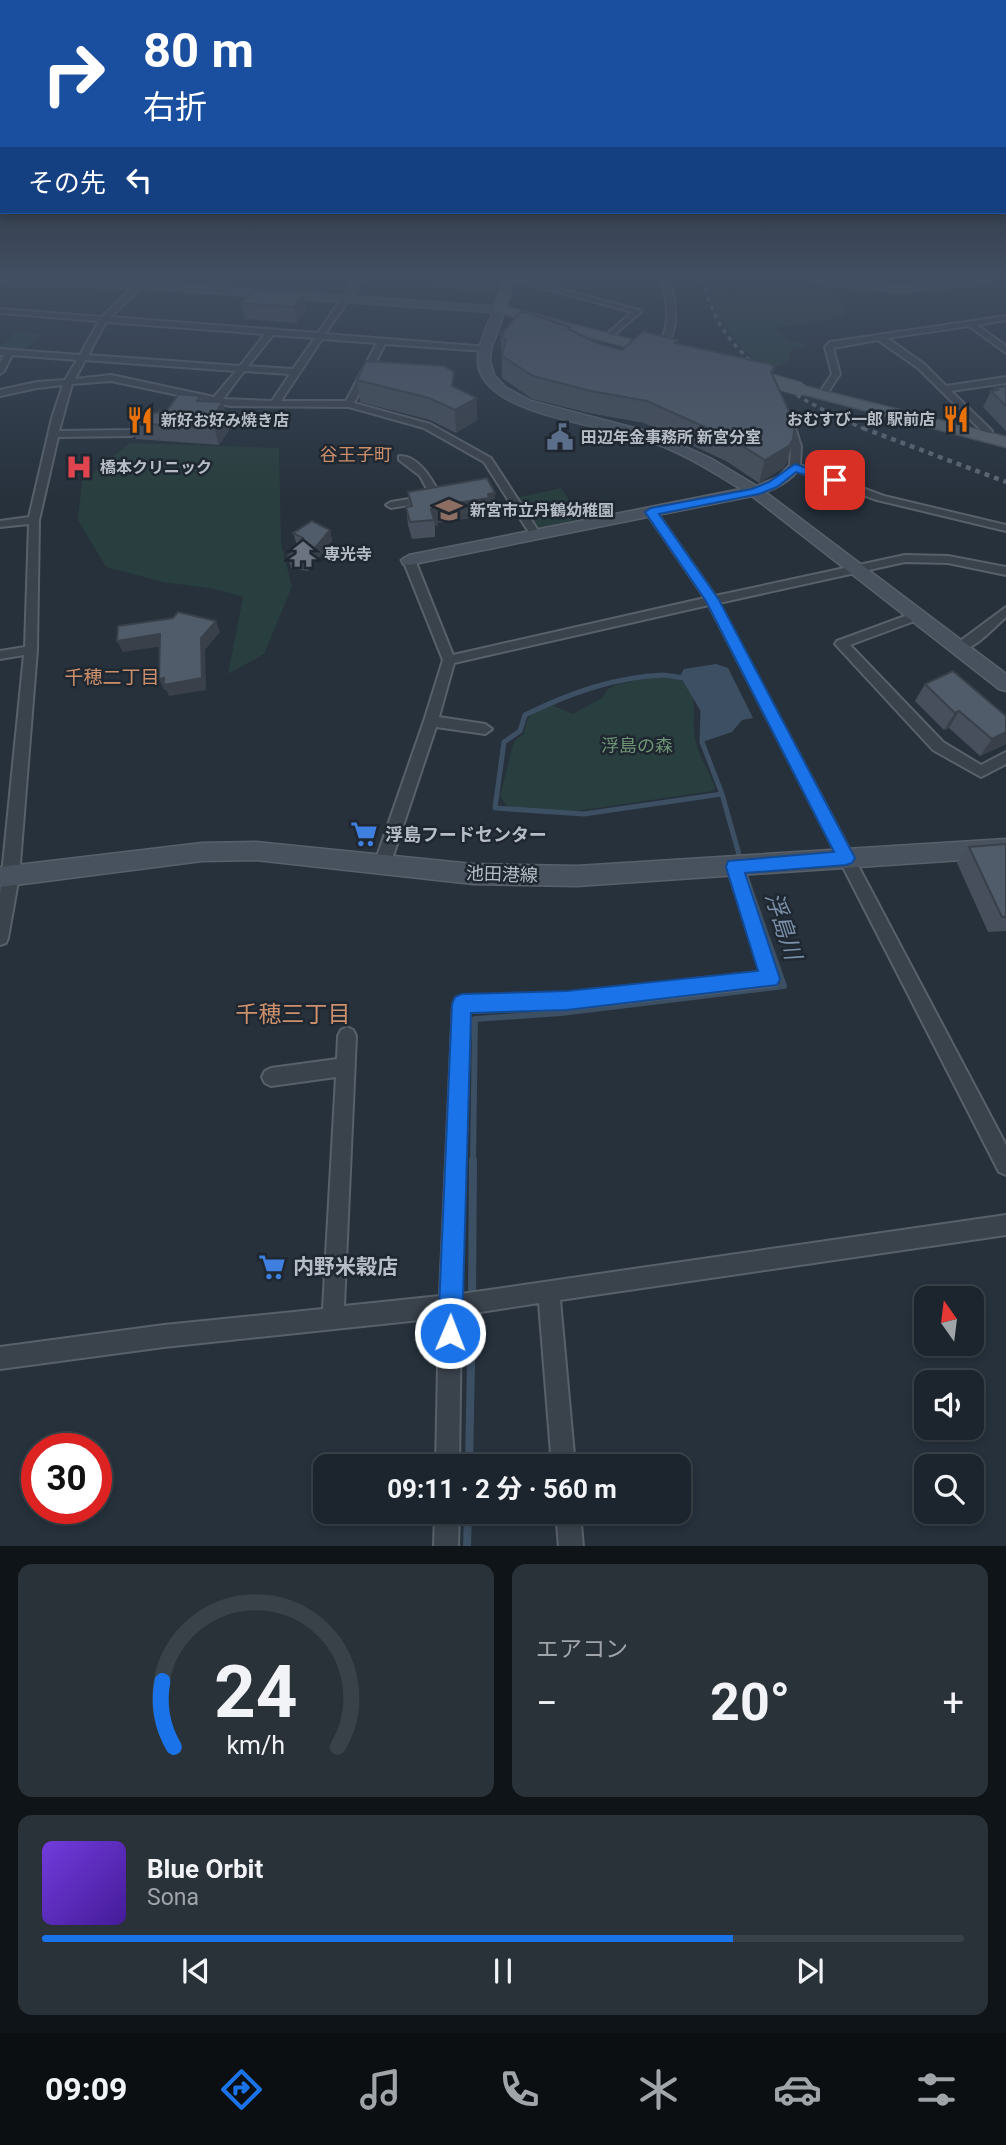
<!DOCTYPE html>
<html lang="ja">
<head>
<meta charset="utf-8">
<style>
	body { margin:0; font-family:Roboto,"Noto Sans JP",sans-serif; background:#293139; color:#f1f3f6; height:100vh; display:flex; flex-direction:column; font-size:26px; white-space:nowrap }
	* { box-sizing:border-box; margin:0 }
	p { font-size:23px; color:#a0a5aa }
	.icon { flex:none; width:38px; height:38px; fill:none; stroke:currentColor; stroke-width:2; stroke-linecap:round; stroke-linejoin:round }
	.map { position:relative; height:1546px; overflow:hidden }
	.drawer { display:flex; flex-direction:column; gap:18px; padding:18px; background:#0f1419; flex:1 }
	.drawer>* { flex:none }
	.guide { position:absolute; left:0px; top:0px; width:1006px; height:214px; box-shadow:0 4px 10px #0003,0 0 0 2px #3a4249; background:#1a4fa0; color:#fff; overflow:hidden }
	.needle { width:46px; rotate:346deg }
	.fabs { position:absolute; left:914px; top:1286px; display:grid; gap:14px }
	.fabs a { display:grid; place-items:center; width:70px; height:70px; border-radius:14px; background:#1c252d; box-shadow:0 4px 10px #0003,0 0 0 2px #3a4249; font-size:35px }
	.speed { position:absolute; left:21px; top:1433px; display:flex; gap:14px; font-size:35px; font-weight:700; text-align:center }
	.speed>* { display:grid; place-content:center; width:91px; height:91px; border-radius:50%; background:#1c252d; box-shadow:0 4px 10px #0003,0 0 0 2px #3a4249; line-height:1 }
	.speed .limit { border:10px solid #d22; background:#fff; color:#111 }
	.pin { position:absolute; display:grid; place-items:center; width:60px; height:60px; color:#fff; margin:-30px; border-radius:14px; box-shadow:0 4px 10px #0006 }
	.me { position:absolute; width:77px; margin:-38px; rotate:1deg; stroke-linejoin:round; filter:drop-shadow(0 0 5px #0008) }
	.turn { display:flex; align-items:center; gap:24px; height:147px; padding:0 28px; font-size:32px }
	.turn .icon { width:91px; height:91px; stroke-width:2.5 }
	.turn b { display:block; font-size:49px; line-height:60px }
	.then { display:flex; align-items:center; height:66px; padding:0 28px; background:#0003; gap:14px; font-size:26px }
	.big { font-size:52px; font-weight:700; line-height:1.1 }
	.drawer .card { flex:1; display:flex; flex-direction:column; justify-content:center; gap:10px; min-width:0; padding:0 24px; border-radius:14px; background:#293139 }
	.drawer .dial { align-items:center; gap:0 }
	.dial svg { height:182px; overflow:visible; fill:none; stroke:#3a4249; stroke-width:7; stroke-linecap:round; text-anchor:middle }
	.dial text { fill:#f1f3f6; stroke:none }
	.song { display:flex; align-items:center; gap:21px }
	.cover { width:84px; height:84px; border-radius:10px; background:linear-gradient(135deg,hsl(260 70% 55%),hsl(260 70% 35%)) }
	.played { height:7px; border-radius:4px; background:linear-gradient(90deg,#1a73e8 75%,#3a4249 75%) }
	.keys { display:flex; justify-content:space-around; direction:ltr }
	.heat { display:flex; justify-content:space-between; align-items:center; font-size:38px; direction:ltr }
	.drawer .tiles { flex:1; display:grid; gap:18px; grid-template-columns:1fr 1fr }
	.card:last-child { grid-column:span 2 }
	.trip { position:absolute; left:313px; top:1454px; width:378px; height:70px; border-radius:14px; background:#1c252d; box-shadow:0 4px 10px #0003,0 0 0 2px #3a4249; font-weight:700; line-height:70px; text-align:center }
	.tab-bar { display:flex; height:112px; justify-content:space-around; align-items:center; background:#0b0f12; color:#a0a5aa }
	.tab-bar .icon { width:49px; height:49px }
	.tab-bar .selected { color:#1a73e8 }
	.tab-bar b { font-size:32px; color:#f1f3f6 }
	.map>svg:first-child { display:block }
	.green { fill:#293e3e }
	.water { fill:#3d4f63 }
	.lines { fill:none; stroke-linecap:round; stroke-linejoin:round }
	.stream-far2 { stroke:#3d4f63; stroke-width:5 }
	.stream-far1 { stroke:#3d4f63; stroke-width:6 }
	.stream { stroke:#3d4f63; stroke-width:8 }
	.street-casing { stroke:#58606a; stroke-width:4 }
	.secondary-casing { stroke:#58606a; stroke-width:3 }
	.primary-casing { stroke:#464e58; stroke-width:3 }
	.street { fill:#3a424c; fill-rule:evenodd }
	.secondary { fill:#48525f; fill-rule:evenodd }
	.primary { fill:#58626c; fill-rule:evenodd }
	.rail-far1 { stroke:#5c6773; stroke-width:3.5; stroke-dasharray:4.5 4.5; stroke-linecap:butt }
	.rail { stroke:#5c6773; stroke-width:4.5; stroke-dasharray:5 5; stroke-linecap:butt }
	.primary-bridge-casing { stroke:#464e58; stroke-width:15; stroke-linecap:butt }
	.primary-bridge { stroke:#58626c; stroke-width:13 }
	.wall { fill:#464f5b }
	.shaded-wall { fill:#39404a }
	.building { fill:#515c6a; stroke:#39404a; stroke-width:2 }
	.route { fill:#1a73e8; stroke:#114b97; stroke-width:2 }
	.labels { text-anchor:middle; dominant-baseline:central; stroke-width:5; stroke-linejoin:round; paint-order:stroke }
	.far-poi-label { font-size:16px; font-weight:bold; fill:#b6bdc7; stroke:#1f2731; text-anchor:start }
	.far-quarter-label { font-size:18px; fill:#cc906c; stroke:#1f2731 }
	.park-label { font-size:18px; fill:#6f9676; stroke:#1f2731 }
	.poi-label { font-size:18px; font-weight:bold; fill:#b6bdc7; stroke:#1f2731; text-anchor:start }
	.street-label { font-size:18px; fill:#b6bdc7; stroke:#1f2731 }
	.neighbourhood-label { font-size:19px; fill:#cc906c; stroke:#1f2731 }
	.near-poi-label { font-size:21px; font-weight:bold; fill:#b6bdc7; stroke:#1f2731; text-anchor:start }
	.near-water-label { font-size:23px; font-style:italic; fill:#7990a8; stroke:#1f2731 }
	.near-neighbourhood-label { font-size:23px; fill:#cc906c; stroke:#1f2731 }
</style>
</head>
<body>
<div class="map">
<svg width="1006" height="1547" viewBox="0 0 1006 1547">
	<rect width="100%" height="100%" fill="#26313c"/>
	<path class="green" d="M766,287L837,293L845,311L841,318L776,328L788,340L805,343L806,347L794,349L789,354L790,360L779,366L764,367C741,349 713,322 712,292L736,294Z
		M16,332L41,334L21,353L0,351V347Z
		M130,443L279,448L281,543L292,587L264,654L228,674L243,597L215,589L163,582L106,567L78,520L82,481Z
		M561,488L585,523L538,533L516,498Z
		M676,677C701,691 692,712 694,733C696,750 708,770 715,787L713,791L576,811H552L507,806L500,796L514,741L524,734C528,712 531,714 552,705L573,714L603,697L608,689L616,685L647,678Z"/>
	<path class="water" d="M716,664L728,668L753,718L742,720L732,732L702,742V710L681,674L684,669Z"/>
	<g class="lines">
		<path class="stream-far2" d="M664,675L684,678L703,710L702,742L722,794L584,814L495,808L504,742L520,731L525,715C570,693 614,677 664,675Z
			M722,794L740,858"/>
		<path class="stream-far1" d="M739,856L741,863
			M473,1162L475,1019L561,1013L784,986L744,872"/>
		<path class="stream" d="M472,1299L473,1160
			M469,1466L472,1309
			M467,1547L468,1512"/>
		<defs>
			<path id="street" d="M141,280H149L110,317L318,333L354,280H362L325,334L488,347V351H485L385,344L354,403L430,424L491,458L541,535L540,537H532L484,462L424,428L349,407L230,406L111,381L72,384L59,431L129,430L151,421L156,424L131,436L58,437L39,520L37,650L19,876L8,938L6,943L0,945V894L24,655L0,659V651L25,647L29,524L0,527V521L29,517L52,418L63,385L37,388L0,396V390L37,382L65,380L77,360L12,355L4,371L0,374V363L4,355H0V349L80,355L99,321L0,313V309L102,317ZM106,322L265,334L240,366L88,355ZM273,335L315,338L293,369L248,366ZM322,339L377,343L346,401H281ZM85,360L236,371L214,397L111,375L75,379ZM244,371L290,374L272,401L223,399Z
				M514,280H526L642,311L608,340H605V336L632,312Z
				M662,280H670C676,310 681,326 662,353L659,354L655,351C672,327 668,307 662,280Z
				M1006,316V320L977,325L1006,346V353L969,326L887,338L924,364L946,386L1006,377V383L951,391L990,429L992,431L988,438H982V431L918,368L878,340L833,348L840,374L825,397L818,395L832,374L825,347L830,342Z
				M787,415L792,418L801,446L800,465L884,496L1006,525V531L877,500L797,471C787,483 767,494 751,493V489L779,477L790,465L791,446L782,418Z
				M399,456C420,455 433,482 442,498L441,500H433L420,476L399,460Z
				M427,496L432,499L431,501L391,508L386,505L391,502Z
				M651,509L655,510L715,596L905,555L948,556L1006,567V575L948,563L905,562L719,603L1006,1145V1175L999,1172L709,605L454,663L439,717L485,724L492,729L485,734L436,727L390,865L387,870L382,871L377,870L374,865L424,721L443,660L403,560L405,558L409,557L415,560L453,655L705,598L646,512Z
				M1006,607V617C992,629 973,653 954,650L952,647Z
				M916,612L920,613V619L850,645L943,742L981,765L1006,752V764L981,777L933,750L835,644L837,641Z
				M735,861L740,862L743,867L778,979L776,985L567,1009L470,1012L461,1294L1006,1215V1235L560,1300L575,1466H552L539,1303L461,1315L459,1466H436L439,1318L164,1347L0,1369V1347L164,1325L323,1309L336,1077L271,1086L265,1083L262,1077L265,1071L271,1068L337,1059L338,1036L341,1030L347,1027L353,1030L356,1036L344,1306L440,1296L453,1004L456,998L462,996L567,993L760,972L727,867L730,862Z
				M435,1512H459L458,1547H434Z
				M556,1512H580L583,1547H559Z"/>
			<path id="secondary" d="M0,280L140,282L504,307L506,309L491,349L490,361L494,375L505,387L531,401L657,434L710,458L760,488L1006,674V691L999,689L752,496L409,565L403,564L401,560L409,555L741,489C711,471 680,451 646,440C603,425 507,417 483,378C470,358 485,332 493,312L140,288L0,284Z
				M811,280H847L899,286L992,280L986,283L899,292L817,283Z
				M1006,839V857L577,886L473,884L256,860L202,861L0,887V867L202,843L256,842L473,864L577,866Z"/>
			<path id="primary" d="M502,280H514L507,307L662,348L664,351L657,355L496,312L494,309Z
				M800,385L1006,437V447L795,392L793,389Z"/>
		</defs>
		<use href="#street" class="street-casing"/>
		<use href="#secondary" class="secondary-casing"/>
		<use href="#primary" class="primary-casing"/>
		<use href="#street" class="street"/>
		<use href="#secondary" class="secondary"/>
		<use href="#primary" class="primary"/>
		<path class="rail-far1" d="M702,280C709,300 716,322 729,338C764,381 817,409 867,430"/>
		<path class="rail" d="M863,428L1006,482"/>
		<defs>
			<path id="primary-bridge" d="M772,381L800,389"/>
		</defs>
		<use href="#primary-bridge" class="primary-bridge-casing"/>
		<use href="#primary-bridge" class="primary-bridge"/>
	</g>
	<path class="wall" d="M428,280H497L494,292L429,286Z
		M304,294L307,309L297,323L245,319L241,303Z
		M570,329L597,343L622,350L678,344L774,367L772,375L787,462L783,468L759,483L726,461L644,423L589,413L532,399L502,378L501,334Z
		M357,380L477,398V420L456,433L430,420L360,402Z
		M1006,386V431L983,407L991,391L994,390L995,388Z
		M200,396L202,401L227,419L226,421L229,430L219,445L136,439L130,423L167,410Z
		M408,492L495,493V510L489,511V515L438,523V526H435V537L412,539L408,525L406,507H409Z
		M330,530L332,541L308,571L291,568L288,556L297,545L293,533Z
		M925,684L1006,716V744L980,756L949,728L944,730L915,701Z
		M1006,844V931L988,932L957,863L969,847Z"/>
	<path class="shaded-wall" d="M494,280H497L494,292Z
		M304,294L307,309L297,323L294,307Z
		M477,398V420L456,433L455,410Z
		M223,402L227,419L226,421L229,430L219,445L214,428L216,412Z
		M793,439L787,462L783,468L759,483L765,460Z
		M495,493V510L489,511V515L438,523V526H435L434,520L431,509L436,506Z
		M330,530L332,541L308,571L305,560Z
		M216,621L220,632L205,650L206,690L169,696L166,690H164L159,679L164,678Z
		M160,634L164,646L123,652L117,641Z
		M959,711L949,728L944,730L955,713Z
		M1006,732V744L980,756L992,739Z"/>
	<path class="building" d="M253,290L304,294L294,307L241,303Z
		M521,311L570,327L568,329L597,343L622,350L643,331L678,340L675,343L770,364L774,367L771,372L795,424L793,439L790,445L765,460L731,439L647,401L591,391L533,376L502,356L506,339L501,338L504,334H501Z
		M366,361L444,366L454,372L452,386L477,398L455,410L429,398L357,380Z
		M1006,386V406L991,391L998,390L995,388Z
		M179,394L200,396L197,401L223,402L216,412L224,413L214,428L130,423L134,418L167,410Z
		M487,478L495,493L488,494L489,498L436,506L437,508L431,509L434,520L410,522L406,507L412,506L408,492Z
		M312,521L330,530L305,560L288,556L303,538L293,533Z
		M178,612L216,621L201,638L202,678L164,685V678L159,679L160,634L117,641L118,626L173,618Z
		M953,671L1006,716V732L992,739L959,711L955,713L925,684Z
		M1006,844V917H1002L969,847Z"/>
	<linearGradient id="sky" x2="0" y2="1"><stop stop-color="#151b21"/><stop offset="0.56" stop-color="#414e61"/><stop offset="1" stop-color="#414e61" stop-opacity="0"/></linearGradient>
	<rect width="1006" height="496" fill="url(#sky)"/>
	<path class="route" d="M795,464L841,480L835,484L796,472L777,487L759,494L659,514L719,600L855,858L852,863L846,865L745,873L780,979L777,985L567,1010L471,1013L462,1333L458,1342L450,1345L441,1342L438,1333L452,1004L455,997L462,994L567,991L758,971L726,867L728,861L834,852L706,601L645,512L651,508L752,489L769,482Z"/>
	<defs>
		<symbol id="restaurant-bare" viewBox="-9 -9 18 18"><path d="M-5-6h1v4h1v-4h1v4h1v-4h1v5L-1.5 .5V6h-2V.5L-5-1ZM5-6V6H3V1.5H1.5Q1.5-4 5-6Z" fill="#e8710a" stroke="#1f2731" stroke-width="2.5" paint-order="stroke"/></symbol>
		<symbol id="civic-bare" viewBox="-9 -9 18 18"><path d="M-.6-6.5H3V-4.5H.6V-3L4-1V1h2V6H-6V1h2V-1L-.6-3ZM-1.2 2.5V6h2.4V2.5Z" fill="#5c6f8a" stroke="#1f2731" stroke-width="2.5" paint-order="stroke"/></symbol>
		<symbol id="hospital-bare" viewBox="-9 -9 18 18"><path d="M-5-5h3v3.5h4V-5h3V5h-3V1.5h-4V5h-3Z" fill="#e0444e" stroke="#1f2731" stroke-width="2.5" paint-order="stroke"/></symbol>
		<symbol id="school-bare" viewBox="-9 -9 18 18"><path d="M0-5L7-2L0 1L-7-2ZM-4 1L0 2.5L4 1V4Q0 6-4 4Z" fill="#8d6e63" stroke="#1f2731" stroke-width="2.5" paint-order="stroke"/></symbol>
		<symbol id="temple-bare" viewBox="-9 -9 18 18"><path d="M0-6L5-2H3V0L6.5 2.5H4V6H1.5V3h-3V6H-4V2.5H-6.5L-3 0V-2H-5Z" fill="#6b7280" stroke="#1f2731" stroke-width="2.5" paint-order="stroke"/></symbol>
		<symbol id="supermarket-bare" viewBox="-9 -9 18 18"><path d="M-6-5.5h2.5l.6 2H6L4.5 2H-2.5L-4.4-4H-6ZM-1.5 3.2a1.3 1.3 0 1 0 .1 0ZM3 3.2a1.3 1.3 0 1 0 .1 0Z" fill="#3f7fe0" stroke="#1f2731" stroke-width="2.5" paint-order="stroke"/></symbol>
	</defs>
	<g fill-rule="evenodd">
		<use href="#restaurant-bare" x="937" y="400" width="38" height="38"/>
		<use href="#restaurant-bare" x="121" y="401" width="38" height="38"/>
		<use href="#civic-bare" x="541" y="418" width="38" height="38"/>
		<use href="#hospital-bare" x="60" y="448" width="38" height="38"/>
		<use href="#school-bare" x="430" y="491" width="38" height="38"/>
		<use href="#temple-bare" x="284" y="535" width="38" height="38"/>
		<use href="#supermarket-bare" x="345" y="815" width="38" height="38"/>
		<use href="#supermarket-bare" x="253" y="1248" width="38" height="38"/>
	</g>
	<g class="labels">
		<g class="far-poi-label">
			<text x="935" y="419" text-anchor="end">おむすび一郎 駅前店</text>
			<text x="161" y="420">新好お好み焼き店</text>
			<text x="581" y="437">田辺年金事務所 新宮分室</text>
			<text x="100" y="467">橋本クリニック</text>
			<text x="470" y="510">新宮市立丹鶴幼稚園</text>
			<text x="324" y="554">専光寺</text>
		</g>
		<g class="far-quarter-label">
			<text x="356" y="454">谷王子町</text>
		</g>
		<g class="park-label">
			<text x="637" y="745">浮島の森</text>
		</g>
		<g class="poi-label">
			<text x="385" y="834">浮島フードセンター</text>
		</g>
		<g class="street-label">
			<text transform="translate(502 874) rotate(2)">池田港線</text>
		</g>
		<g class="neighbourhood-label">
			<text x="112" y="677">千穂二丁目</text>
		</g>
		<g class="near-poi-label">
			<text x="293" y="1267">内野米穀店</text>
		</g>
		<g class="near-water-label">
			<text transform="translate(783 926) rotate(72)">浮島川</text>
		</g>
		<g class="near-neighbourhood-label">
			<text x="293" y="1014">千穂三丁目</text>
		</g>
	</g>
</svg>
<div class="fabs">
<a><svg class="needle" viewBox="-14 -14 28 28"><path d="M0-13l5 13h-10z" fill="#e53935"/><path d="M0 13l5-13h-10z" fill="#a0a5aa"/></svg></a>
<a><svg class="icon" aria-label="sound" viewBox="0 0 24 24"><path d="M4 9h4l5-4v14l-5-4H4zM17 9q2 3 0 6"/></svg></a>
<a><svg class="icon" aria-label="search" viewBox="0 0 24 24"><circle cx="10" cy="10" r="6"/><path d="M15 15l6 6"/></svg></a>
</div>
<div class="speed"><div class="limit">30</div></div>
<div class="pin" style="left:835px;top:480px;background:#d93025"><svg class="icon" aria-label="arrive" viewBox="0 0 24 24"><path d="M6 21V4h12l-3 4 3 4H6"/></svg></div>
<svg class="me" style="left:450px;top:1333px" viewBox="-20 -20 40 40"><circle r="17" fill="#1a73e8" stroke="#fff" stroke-width="3"/><path d="M0-11L8 9 0 5-8 9z" fill="#fff"/></svg>
<div class="trip">09:11 · 2 分 · 560 m</div>
<div class="guide">
<div class="turn"><svg class="icon" aria-label="right" viewBox="0 0 24 24"><path d="M7 20v-9h11M14 6l5 5-5 5"/></svg><div><b>80 m</b>右折</div></div>
<div class="then">その先<svg class="icon" aria-label="left" viewBox="0 0 24 24"><path d="M17 20v-9H6M10 6l-5 5 5 5"/></svg></div>
</div>
</div>
<section class="drawer">
<div class="tiles">
<div class="card dial"><svg viewBox="0 0 100 80">
<path d="M14 69A42 42 0 1 1 86 69"/>
<path d="M14 69A42 42 0 0 1 9 40" stroke="#1a73e8"/>
<text x="50" y="56" font-size="32" font-weight="700">24</text>
<text x="50" y="72" font-size="11">km/h</text>
</svg></div>
<div class="card"><p>エアコン</p>
<div class="heat"><a>−</a><b class="big">20°</b><a>+</a></div>
</div>
<div class="card">
<div class="song"><i class="cover"></i><div><b>Blue Orbit</b><p>Sona</p></div></div>
<div class="played"></div>
<div class="keys"><svg class="icon" aria-label="previous" viewBox="0 0 24 24"><path d="M18 5L8 12l10 7zM5 5v14"/></svg><svg class="icon" aria-label="pause" viewBox="0 0 24 24"><path d="M8 5v14M16 5v14"/></svg><svg class="icon" aria-label="next" viewBox="0 0 24 24"><path d="M6 5l10 7-10 7zM19 5v14"/></svg></div>
</div>
</div>
</section>
<nav class="tab-bar">
<b>09:09</b>
<svg class="icon selected" aria-label="directions" viewBox="0 0 24 24"><path d="M12 3l9 9-9 9-9-9zM9 14v-3h6M13 9l2 2-2 2"/></svg>
<svg class="icon" aria-label="music" viewBox="0 0 24 24"><path d="M9 18V5l10-2v13"/><circle cx="6" cy="18" r="3"/><circle cx="16" cy="16" r="3"/></svg>
<svg class="icon" aria-label="phone" viewBox="0 0 24 24"><path d="M5 4h4l2 5-3 2q2 4 5 5l2-3 5 2v4C11 20 4 13 5 4z"/></svg>
<svg class="icon" aria-label="climate" viewBox="0 0 24 24"><path d="M12 3v18M4 7l16 10M4 17L20 7"/></svg>
<svg class="icon" aria-label="car" viewBox="0 0 24 24"><path d="M5 17H2v-5l4-1 3-4h7l3 4 3 1v5h-3M9 17h6M6 11h13"/><circle cx="7" cy="17" r="2"/><circle cx="17" cy="17" r="2"/></svg>
<svg class="icon" aria-label="filters" viewBox="0 0 24 24"><path d="M4 7h16M4 17h16"/><circle cx="9" cy="7" r="2"/><circle cx="15" cy="17" r="2"/></svg>
</nav>
</body>
</html>
